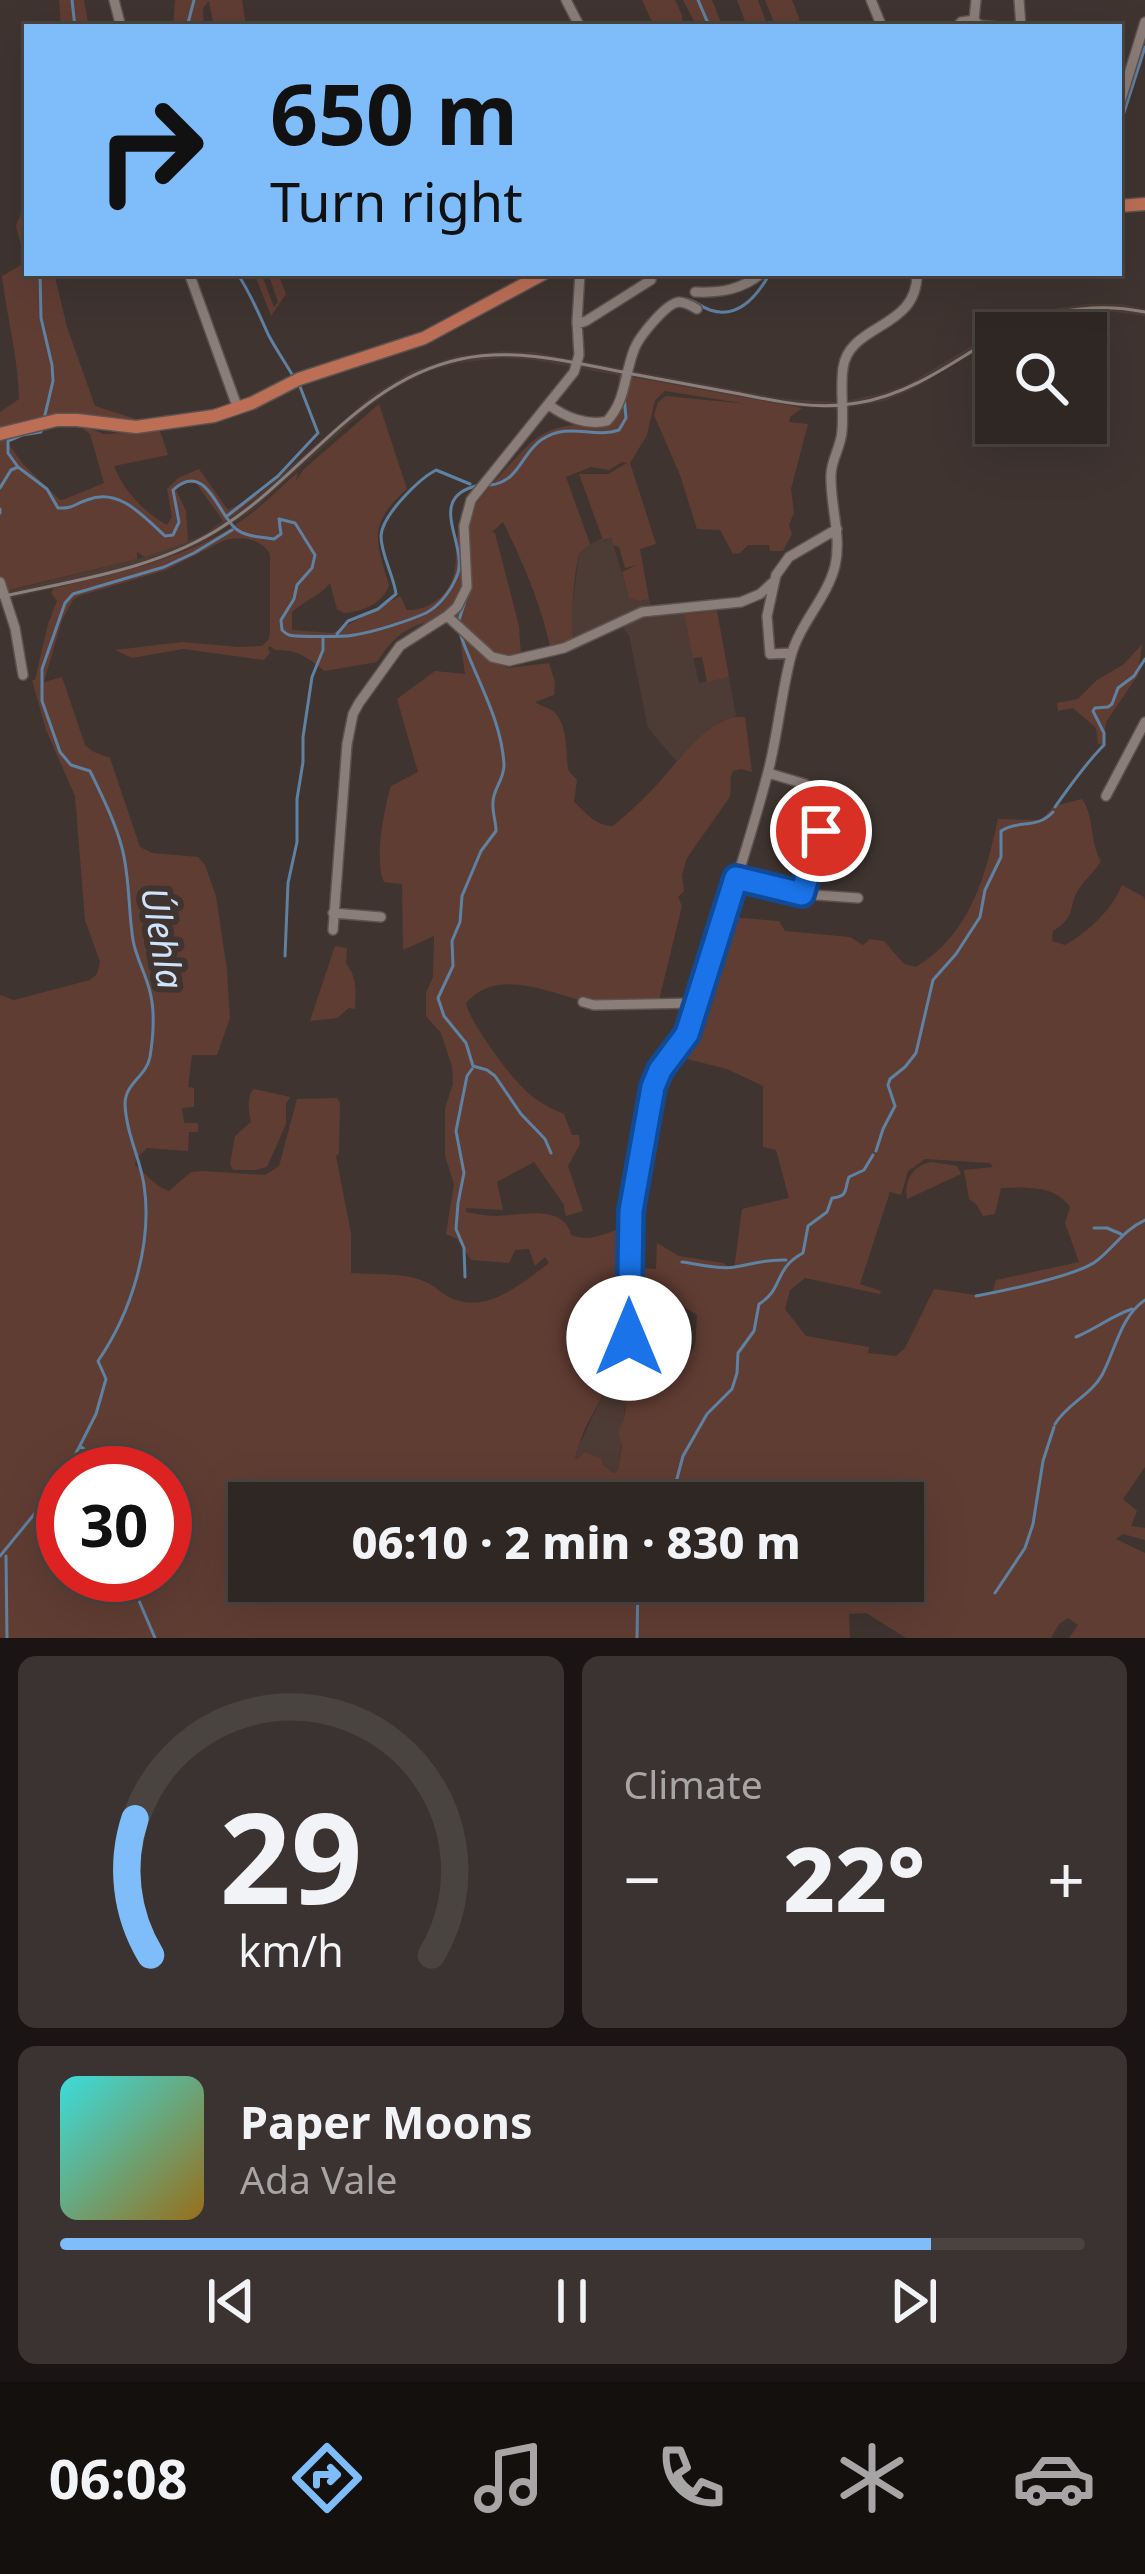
<!DOCTYPE html>
<html lang="en">
<head>
<meta charset="utf-8">
<style>
	body { margin:0; font-family:"Noto Sans",sans-serif; background:#3b3331; color:#f1f3f6; height:100vh; display:flex; flex-direction:column; font-size:45px; white-space:nowrap }
	* { box-sizing:border-box; margin:0 }
	p { font-size:39px; color:#a7a5a6 }
	.icon { flex:none; width:66px; height:66px; fill:none; stroke:currentColor; stroke-width:2; stroke-linecap:round; stroke-linejoin:round }
	.map { position:relative; height:1638px; overflow:hidden }
	.drawer { display:flex; flex-direction:column; gap:18px; padding:18px; background:#1a1514; flex:1 }
	.drawer>* { flex:none }
	.guide { position:absolute; left:24px; top:24px; width:1098px; height:252px; border-radius:0px; box-shadow:0 12px 48px #0002,0 0 0 3px #4a4441; background:#7fbdfa; color:#111; overflow:hidden }
	.controls { position:absolute; left:975px; top:312px; display:grid; gap:24px }
	.controls a { display:grid; place-items:center; width:132px; height:132px; border-radius:0px; background:#2f2724; box-shadow:0 12px 48px #0002,0 0 0 3px #4a4441; font-size:60px }
	.speed { position:absolute; left:36px; top:1446px; display:flex; gap:24px; font-size:60px; font-weight:700; text-align:center }
	.speed>* { display:grid; place-content:center; width:156px; height:156px; border-radius:50%; background:#2f2724; box-shadow:0 12px 48px #0002,0 0 0 3px #4a4441; line-height:1 }
	.speed .limit { border:18px solid #d22; background:#fff; color:#111 }
	.pin { position:absolute; display:grid; place-items:center; width:102px; height:102px; color:#fff; margin:-51px; border:6px solid #fff; border-radius:50%; box-shadow:0 3px 12px #0007 }
	.me { position:absolute; width:132px; margin:-66px; rotate:0deg; stroke-linejoin:round; filter:drop-shadow(0 0 9px #0008) }
	.turn { display:flex; align-items:center; gap:42px; height:252px; padding:0 48px; font-size:54px }
	.turn .icon { width:156px; height:156px; stroke-width:2.5 }
	.turn b { display:block; font-size:84px; line-height:102px }
	.big { font-size:90px; font-weight:800; line-height:1.1 }
	.drawer .card { flex:1; display:flex; flex-direction:column; justify-content:center; gap:18px; min-width:0; padding:0 42px; border-radius:18px; background:#3b3331 }
	.drawer .dial { align-items:center; gap:0 }
	.dial svg { height:312px; overflow:visible; fill:none; stroke:#4a4441; stroke-width:7; stroke-linecap:round; text-anchor:middle }
	.dial text { fill:#f1f3f6; stroke:none }
	.song { display:flex; align-items:center; gap:36px }
	.cover { width:144px; height:144px; border-radius:18px; background:linear-gradient(135deg,hsl(180 70% 55%),hsl(40 70% 35%)) }
	.played { height:12px; border-radius:6px; background:linear-gradient(90deg,#7fbdfa 85%,#4a4441 85%) }
	.keys { display:flex; justify-content:space-around; direction:ltr }
	.heat { display:flex; justify-content:space-between; align-items:center; font-size:66px; direction:ltr }
	.drawer .tiles { flex:1; display:grid; gap:18px; grid-template-columns:1fr 1fr }
	.card:last-child { grid-column:span 2 }
	.trip { position:absolute; left:228px; top:1482px; width:696px; height:120px; border-radius:0px; background:#2f2724; box-shadow:0 12px 48px #0002,0 0 0 3px #4a4441; font-weight:800; line-height:120px; text-align:center }
	.tab-bar { display:flex; height:192px; justify-content:space-around; align-items:center; background:#13100e; color:#a7a5a6 }
	.tab-bar .icon { width:84px; height:84px }
	.tab-bar .selected { color:#7fbdfa }
	.tab-bar b { font-size:54px; color:#f1f3f6 }
	.map>svg:first-child { display:block }
	.built { fill:#4d3b35 }
	.green { fill:#603d33; fill-rule:evenodd }
	.lines { fill:none; stroke-linecap:round; stroke-linejoin:round }
	.stream { stroke:#5f81a2; stroke-width:3 }
	.minor-casing { stroke:#5c5250; stroke-width:12 }
	.major-casing { stroke:#5c5250; stroke-width:15 }
	.minor { stroke:#8b7d78; stroke-width:9 }
	.major { stroke:#bd6f56; stroke-width:12 }
	.rail { stroke:#897f7c; stroke-width:3 }
	.route-casing { stroke:#114b97; stroke-width:30 }
	.route { stroke:#1a73e8; stroke-width:21 }
	.labels { text-anchor:middle; dominant-baseline:central; stroke-width:12; stroke-linejoin:round; paint-order:stroke }
	.water-label { font-size:36px; font-style:italic; fill:#cfe4fa; stroke:#3f3430 }
</style>
</head>
<body>
<div class="map">
<svg width="1145" height="1638" viewBox="0 0 1145 1638">
	<rect width="100%" height="100%" fill="#3f3430"/>
	<path class="built" d="M1085,304H1122L1145,309V316L1106,311L1070,313L1039,321L1010,333H996V340L911,390L885,401L841,409L785,406L533,360L503,358L458,363L427,372L390,391L365,410L253,510L204,542L162,560L109,575L0,601V593L145,557L201,536L248,504L372,395L412,371L456,356L503,351L534,352L786,399L840,402L883,393L908,384L993,333L1023,319L1052,309Z
		M608,537H611L629,597L640,601L649,599L654,614H684L699,683L729,677L736,716L720,722L676,761L648,728L629,636L621,624L575,649L571,617L579,553L582,548L602,538L605,542Z
		M613,1388H623L626,1399L618,1472L614,1473L603,1465L600,1458L585,1452L576,1461L573,1459L605,1390Z"/>
	<path class="green" d="M59,0H84L89,27H61Z
		M175,0H242L246,27H214L209,1L203,8L204,27H173Z
		M642,0H675L682,15V24L678,27H665L662,23L661,27H654Z
		M683,0H712L723,27H697Z
		M737,0H758L768,27H747Z
		M765,0H792L799,18L798,25H775Z
		M27,198V273H54L67,327L95,406L139,420C91,414 47,410 0,428V412L19,399C18,357 7,318 2,276L21,265L23,253L16,226Z
		M254,273H261L274,307L278,302L268,273H278L286,294L271,316Z
		M619,375L802,408L790,417L789,422L808,424L791,489L794,513L789,525L792,534L783,551H770L769,545H748L740,553L733,554L720,530L697,529L680,475L654,415L658,402L666,396L747,404L665,391L655,400L647,435L630,463L656,544L640,549L649,599L640,601L629,598L622,572L637,565L625,568L619,547L613,545L611,537L603,540L579,474H608L627,463L622,462L609,470L591,467L566,477L590,544L579,553C573,581 571,610 573,638L554,647L550,646C541,604 522,560 503,522L492,532L495,533L519,626L521,655L497,657L449,620C414,621 396,632 377,662L325,671C305,657 301,650 275,650L270,646L268,648L270,653L264,660L183,649L132,658L115,650L182,642L238,647L262,646L269,639L270,631V554C261,538 241,536 225,540L166,570L79,596L73,600L62,620L44,682L62,677L85,745L94,752L110,758L140,847L152,853L198,857L205,865L216,896L227,970L230,1018L217,1055H192L188,1087L194,1088V1107L182,1108L184,1123H198V1132H189L188,1151L147,1148L136,1159L135,1165L158,1186L169,1191L191,1172L202,1171L265,1175L279,1166L297,1099L337,1098L340,1103L339,1153L336,1156L351,1233V1273C375,1275 406,1272 428,1283C437,1287 444,1296 453,1299C489,1313 522,1283 549,1263L545,1257L535,1266L529,1249L515,1250L509,1263L471,1260L457,1239L446,1234L454,1184L445,1156V1108L453,1084L452,1067L441,1033L426,1016V993L433,977L434,936L403,950L402,884L384,882C374,861 384,809 391,786L418,772L397,699L435,671L465,674L459,631L507,668L549,663L555,682L554,695L535,702C540,706 547,707 553,711C568,723 566,753 568,770L577,780L574,802C587,813 595,826 613,826C625,815 638,805 649,793C673,770 709,712 745,717L752,772L741,769L733,771C728,780 733,788 729,798L687,858L682,875L684,891L678,897L682,906L659,1000C637,998 614,1007 592,1003C553,995 498,965 466,1003C469,1021 507,1072 522,1087C533,1099 549,1108 564,1114L572,1135H579L580,1144L568,1166L583,1211L566,1216L563,1203L534,1162L497,1182L503,1210L466,1208V1212C477,1214 487,1216 498,1216C521,1215 564,1204 571,1235C588,1242 602,1235 619,1229L622,1231C626,1243 623,1254 626,1267L656,1269L657,1243L679,1256L723,1263L734,1269L742,1209L789,1198L776,1150L763,1147V1086L727,1069L683,1058L728,917L779,921L785,931L850,937L863,945L870,939L884,941L904,964L916,967C970,934 985,878 998,819L1041,820L1054,806L1082,799C1095,818 1089,841 1101,861C1095,871 1087,878 1080,887C1067,905 1078,916 1053,931L1052,941L1065,945C1088,932 1112,910 1122,885L1144,897L1145,901V1467L1123,1499L1137,1511L1131,1526L1145,1528V1540L1123,1534L1116,1539L1145,1553V1638H1069L1078,1625L1068,1618L1059,1624L1051,1638H906L866,1613L849,1614L850,1638H0V995L14,1000L90,980L97,974L100,962L85,920L75,796L46,730L32,680H35L48,624L57,601L51,593L54,588C122,572 192,558 248,516C265,503 282,486 298,472L296,481L304,469L379,404L407,489C368,524 375,539 389,585C384,603 362,612 344,613L337,609L330,583C319,597 305,600 292,612V630L333,633L400,596L407,610C428,611 449,596 454,574C458,559 453,543 460,528C466,512 524,446 538,437C558,424 579,424 601,424L617,410ZM925,1159L990,1163L993,1167L964,1170L969,1199L976,1204L983,1216L995,1214L1001,1188C1026,1187 1055,1185 1070,1207L1065,1223L1079,1262L996,1280L992,1293L975,1295L934,1289L905,1348L896,1356L868,1353L869,1347L806,1336L785,1309L790,1290L805,1278L880,1294L881,1291L860,1284L890,1192L901,1195L908,1171ZM632,1308L660,1314L685,1308L697,1315C694,1350 702,1352 666,1364L663,1375H625L633,1345ZM613,1388H623C628,1403 626,1419 618,1432L622,1445L618,1471L614,1473L603,1465L601,1458L585,1452L576,1460L574,1459L585,1428L605,1391ZM63,1473H165V1575H63ZM249,1503H903V1581H249Z
		M78,424L104,434L160,431L168,455L114,466C123,490 145,513 167,525L172,517L167,489L178,478L199,469L228,510L261,493L224,522L196,483H181L176,490L186,511L188,542L145,557L137,552V559L5,591L0,578V440L4,438L23,464L60,500L65,499L104,483L90,434Z
		M717,611L729,677L707,682L702,657L693,658L684,614Z
		M1142,644L1138,675L1106,722L1103,745L1098,744L1096,728L1073,708L1058,711L1057,703L1078,699L1097,680L1124,664Z
		M335,946L347,948L346,963C357,978 356,990 355,1009L349,1008L337,1018L310,1021Z
		M254,1089L290,1097L286,1104V1124L267,1167L255,1170H233L230,1164L235,1136L251,1122C249,1113 246,1096 254,1089Z
		M931,1162L957,1166L961,1174L907,1199C904,1181 912,1166 931,1162Z"/>
	<g class="lines">
		<path class="stream" d="M72,0L75,27
			M698,0L707,21L714,27
			M187,27L194,0
			M1119,128L1145,47
			M40,273L41,318L52,365L53,381L44,419
			M237,273C251,294 258,312 268,334C275,348 285,362 293,376
			M675,299C694,297 694,304 710,310C739,320 758,295 770,273
			M637,336L649,320
			M18,467L8,453V441L22,435L41,432L42,428
			M490,485C519,482 521,454 541,440C569,421 593,439 619,430L626,418L624,396
			M0,488L11,470L18,467L47,489L58,508C73,509 74,504 87,500C119,487 143,516 165,536L173,535L179,522L173,490C206,460 217,513 236,529C246,537 262,537 274,539L281,534L279,519L295,523L315,555L312,568L297,585L294,599L281,620L282,630C284,632 286,634 289,635C296,637 346,637 354,635C374,632 408,621 426,613C439,606 450,592 456,578C472,547 421,497 480,485
			M0,509V513
			M227,516L278,476L318,433L299,384
			M459,620L465,601
			M337,634L348,621L378,609L396,594C394,576 381,555 381,536C382,515 419,479 436,470L470,484
			M461,636C475,677 502,720 504,765C504,780 493,789 493,802C492,812 496,821 496,831L481,851L462,896L460,922L452,941L453,966L438,998L444,1016L466,1043L473,1066L487,1070L495,1076L521,1114L545,1139L551,1153
			M1055,807C1070,786 1085,764 1104,745V733L1093,711L1095,708L1108,707L1112,704L1118,688L1134,676L1145,659
			M285,956L288,883L297,842V799L303,762V737L312,677L323,650V638
			M876,1151L883,1129L895,1106L888,1085L890,1079L905,1067L916,1053L933,980L956,954L980,917L985,890L1001,857V831C1020,819 1036,830 1053,812
			M1094,1228H1107L1121,1234
			M682,1262C698,1264 719,1270 735,1267C752,1264 768,1259 786,1260
			M465,1277L464,1248L456,1229L458,1203L464,1173L456,1131L467,1076L472,1069
			M976,1296C1003,1291 1075,1276 1095,1262C1113,1249 1123,1230 1145,1220
			M1076,1337C1096,1329 1111,1316 1132,1309
			M1055,1424C1067,1404 1091,1395 1102,1375C1116,1349 1120,1317 1145,1300
			M80,1446L91,1454L99,1473
			M66,1473L96,1414L106,1379L98,1361C131,1313 153,1244 144,1185C140,1158 126,1133 125,1104C125,1083 146,1077 150,1057C153,1038 155,1011 150,992C146,974 136,958 133,940C128,909 130,878 122,848C115,821 102,796 90,771L71,765L60,752L42,701V669L65,603L73,594L164,567L194,553L232,530
			M661,1503L675,1486L683,1456L707,1414L732,1389L737,1373L738,1353L754,1331L759,1304C784,1289 773,1269 803,1253L808,1226L827,1212L832,1198C849,1196 844,1190 849,1177L864,1170L873,1155
			M0,1556L63,1479
			M6,1556L7,1638
			M128,1575L155,1638
			M995,1593L1025,1548L1033,1524L1043,1461L1054,1427
			M637,1638L638,1581"/>
		<defs>
			<path id="minor" d="M114,0L121,27
				M566,0L580,27
				M871,0L882,27
				M976,0L974,20L979,25L998,27
				M1019,0L1021,27
				M957,27L961,22L974,20
				M1119,106L1145,22
				M189,273L238,409
				M695,292C721,293 741,290 762,273
				M577,324L586,321L651,280
				M549,405C565,417 587,426 607,421C626,401 624,375 634,350C638,338 666,303 679,302C685,302 692,306 697,309
				M0,582L15,628L23,675
				M447,616L492,657L509,661L564,648L642,612L741,602L760,594L772,583
				M792,653L770,654L767,616L776,575L789,557L837,529
				M768,773L805,784L830,800L802,894
				M1106,796L1145,722
				M736,878L802,894L858,898
				M333,913L381,917
				M333,930L347,744L353,714L359,703L400,646L447,616L457,607L467,587L464,526L471,500L574,372L579,355L577,321L580,273
				M583,1002L594,1005L696,1003
				M599,1387H609L619,1380L628,1351L631,1211L654,1087L660,1070L687,1034C714,947 745,861 768,772C778,734 781,694 791,656C800,623 827,598 835,566C842,536 830,506 831,475C831,460 841,447 842,431C844,410 840,389 843,368C849,323 918,330 917,273"/>
			<path id="major" d="M1119,206L1145,204
				M0,434L57,420H77L136,427L214,416L252,403L299,379L424,338L545,273"/>
		</defs>
		<use href="#minor" class="minor-casing"/>
		<use href="#major" class="major-casing"/>
		<use href="#minor" class="minor"/>
		<use href="#major" class="major"/>
		<path class="rail" d="M1002,333C1047,310 1095,302 1145,312
			M0,597C75,580 160,569 225,525C306,472 361,380 461,359C517,347 576,363 632,374C668,381 704,387 740,394C779,402 818,410 857,403C909,395 952,363 996,336"/>
	</g>
	<g class="lines">
		<defs>
			<path id="route" d="M629,1338L631,1211L653,1087L660,1070L687,1034L736,878L802,894L821,831"/>
		</defs>
		<use href="#route" class="route-casing"/>
		<use href="#route" class="route"/>
	</g>
	<g class="labels">
		<g class="water-label">
			<text transform="translate(163 938) rotate(80)">Úlehla</text>
		</g>
	</g>
</svg>
<div class="controls">
<a><svg class="icon" aria-label="search" viewBox="0 0 24 24"><circle cx="10" cy="10" r="6"/><path d="M15 15l6 6"/></svg></a>
</div>
<div class="speed"><div class="limit">30</div></div>
<div class="pin" style="left:821px;top:831px;background:#d93025"><svg class="icon" aria-label="arrive" viewBox="0 0 24 24"><path d="M6 21V4h12l-3 4 3 4H6"/></svg></div>
<svg class="me" style="left:629px;top:1338px" viewBox="-20 -20 40 40"><circle r="19" fill="#fff"/><path d="M0-13L10 11 0 6-10 11z" fill="#1a73e8"/></svg>
<div class="trip">06:10 · 2 min · 830 m</div>
<div class="guide">
<div class="turn"><svg class="icon" aria-label="right" viewBox="0 0 24 24"><path d="M7 20v-9h11M14 6l5 5-5 5"/></svg><div><b>650 m</b>Turn right</div></div>
</div>
</div>
<section class="drawer">
<div class="tiles">
<div class="card dial"><svg viewBox="0 0 100 80">
<path d="M14 69A42 42 0 1 1 86 69"/>
<path d="M14 69A42 42 0 0 1 10 34" stroke="#7fbdfa"/>
<text x="50" y="56" font-size="32" font-weight="700">29</text>
<text x="50" y="72" font-size="11">km/h</text>
</svg></div>
<div class="card"><p>Climate</p>
<div class="heat"><a>−</a><b class="big">22°</b><a>+</a></div>
</div>
<div class="card">
<div class="song"><i class="cover"></i><div><b>Paper Moons</b><p>Ada Vale</p></div></div>
<div class="played"></div>
<div class="keys"><svg class="icon" aria-label="previous" viewBox="0 0 24 24"><path d="M18 5L8 12l10 7zM5 5v14"/></svg><svg class="icon" aria-label="pause" viewBox="0 0 24 24"><path d="M8 5v14M16 5v14"/></svg><svg class="icon" aria-label="next" viewBox="0 0 24 24"><path d="M6 5l10 7-10 7zM19 5v14"/></svg></div>
</div>
</div>
</section>
<nav class="tab-bar">
<b>06:08</b>
<svg class="icon selected" aria-label="directions" viewBox="0 0 24 24"><path d="M12 3l9 9-9 9-9-9zM9 14v-3h6M13 9l2 2-2 2"/></svg>
<svg class="icon" aria-label="music" viewBox="0 0 24 24"><path d="M9 18V5l10-2v13"/><circle cx="6" cy="18" r="3"/><circle cx="16" cy="16" r="3"/></svg>
<svg class="icon" aria-label="phone" viewBox="0 0 24 24"><path d="M5 4h4l2 5-3 2q2 4 5 5l2-3 5 2v4C11 20 4 13 5 4z"/></svg>
<svg class="icon" aria-label="climate" viewBox="0 0 24 24"><path d="M12 3v18M4 7l16 10M4 17L20 7"/></svg>
<svg class="icon" aria-label="car" viewBox="0 0 24 24"><path d="M5 17H2v-5l4-1 3-4h7l3 4 3 1v5h-3M9 17h6M6 11h13"/><circle cx="7" cy="17" r="2"/><circle cx="17" cy="17" r="2"/></svg>
</nav>
</body>
</html>
